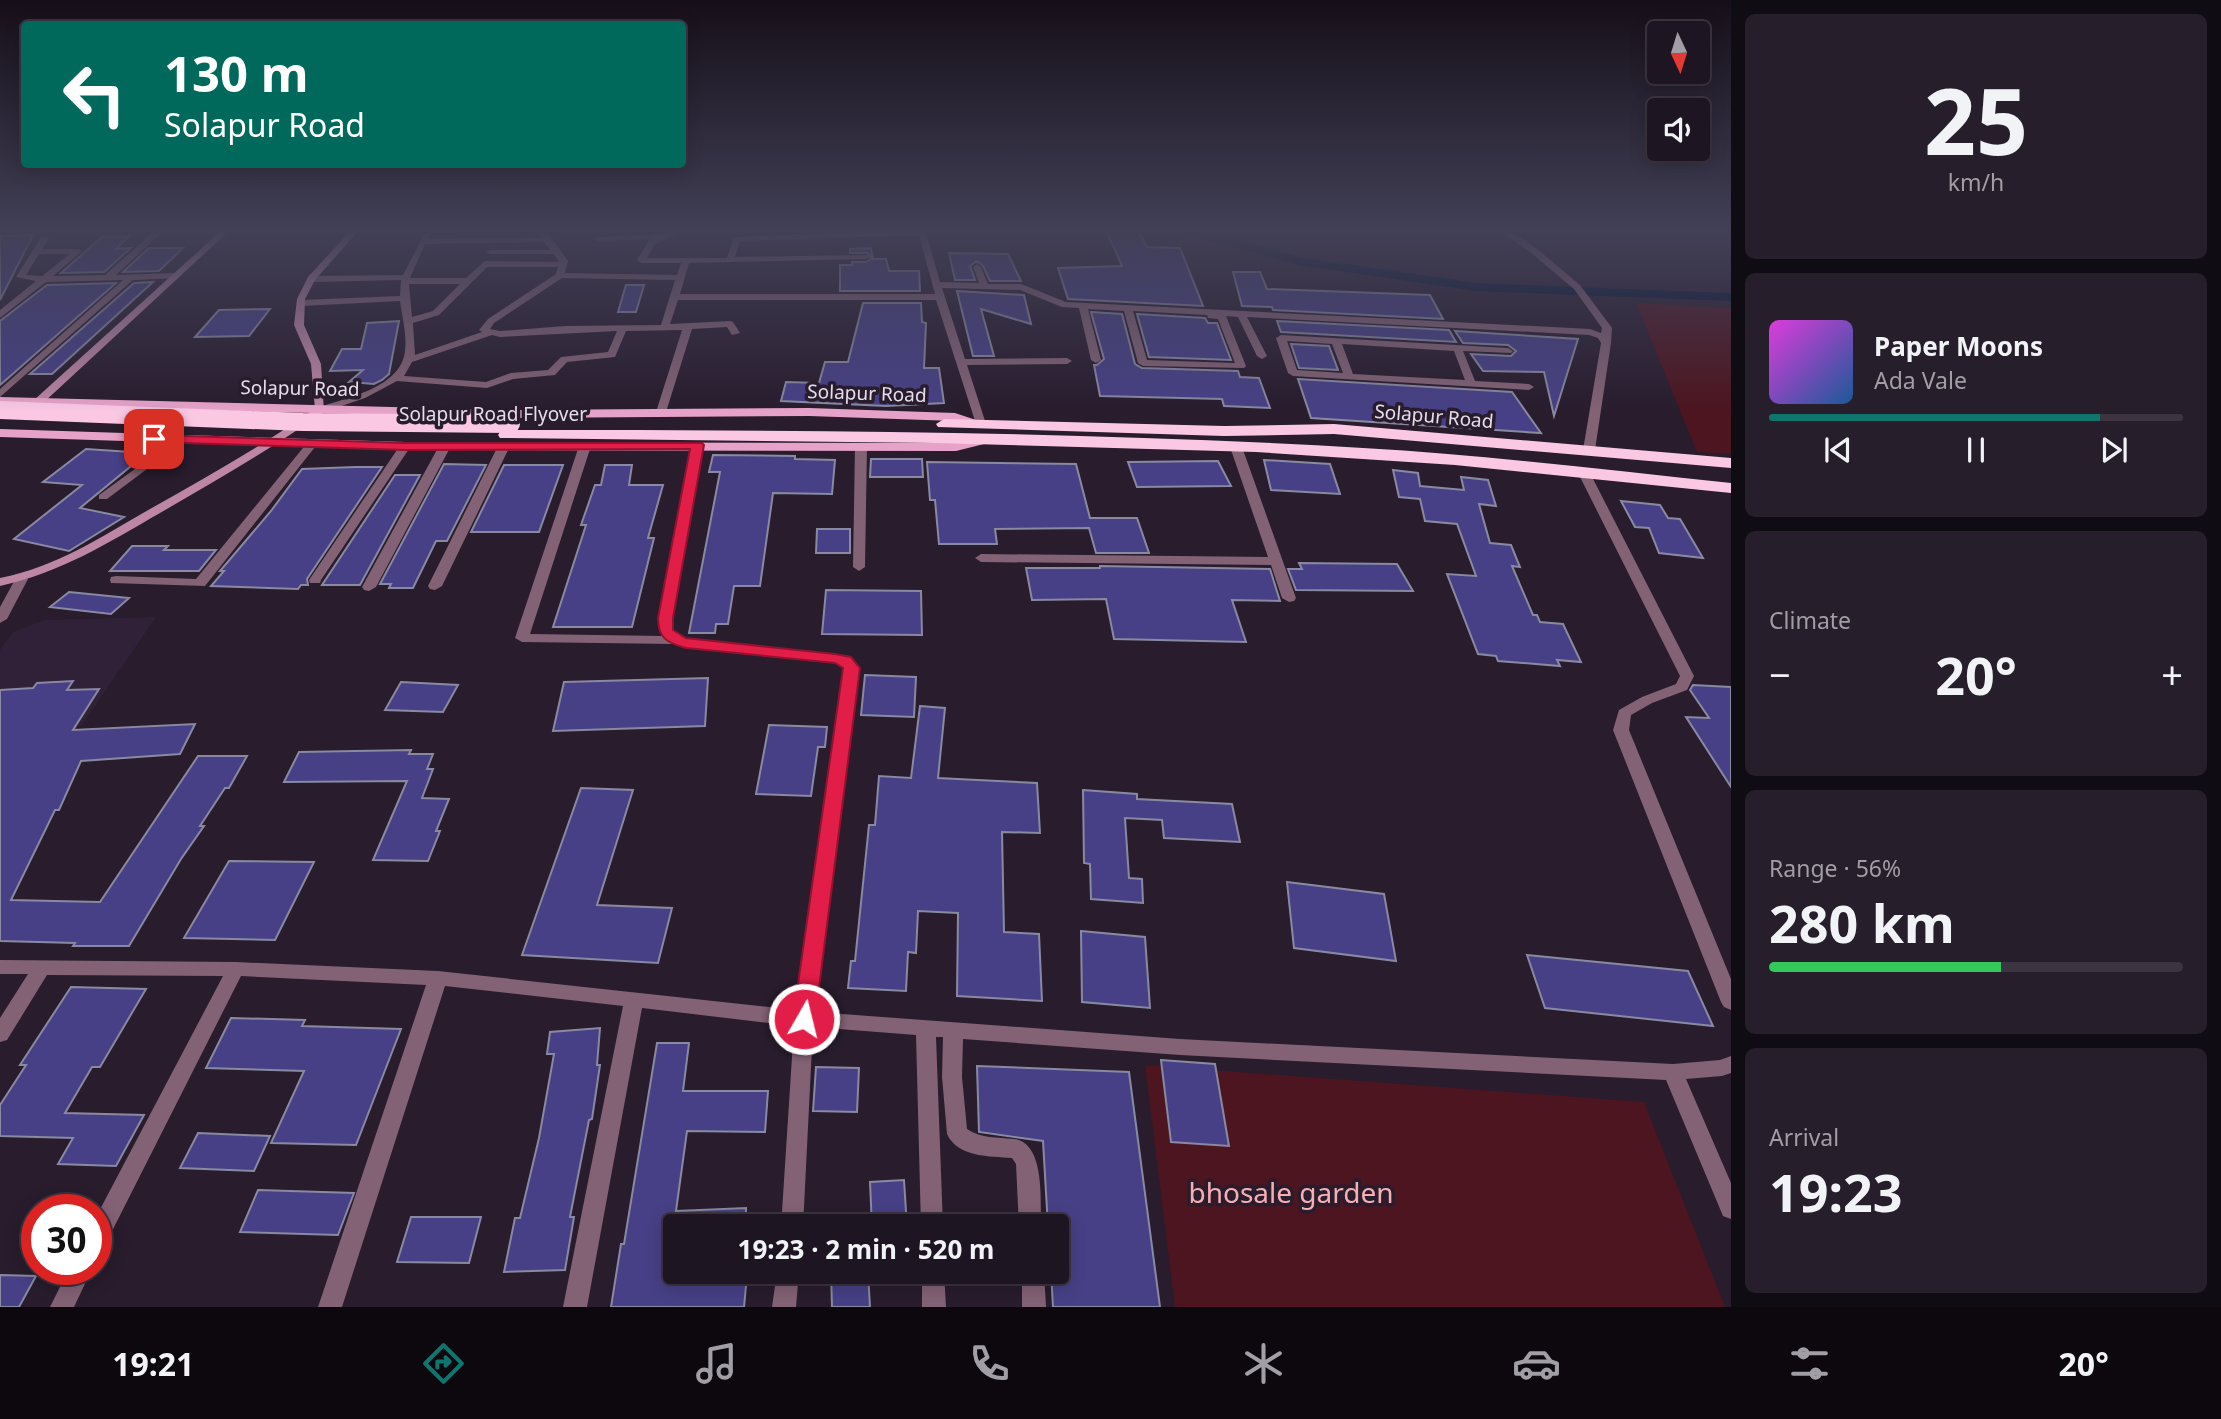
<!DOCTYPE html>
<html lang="en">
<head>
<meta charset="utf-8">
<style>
	body { margin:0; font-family:"Noto Sans",sans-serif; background:#261e2a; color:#f1f3f6; height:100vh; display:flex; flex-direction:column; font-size:26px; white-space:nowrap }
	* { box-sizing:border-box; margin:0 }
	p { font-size:23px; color:#a19fa5 }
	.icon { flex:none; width:38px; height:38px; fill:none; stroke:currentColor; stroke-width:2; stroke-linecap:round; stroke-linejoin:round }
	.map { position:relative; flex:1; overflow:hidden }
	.details { display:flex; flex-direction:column; gap:14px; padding:14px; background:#100c13; width:490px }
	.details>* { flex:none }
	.banner { position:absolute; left:21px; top:21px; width:665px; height:147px; border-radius:7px; box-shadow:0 4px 18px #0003,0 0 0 2px #3c3440; background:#00695c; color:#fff; overflow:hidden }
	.needle { width:46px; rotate:176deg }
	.fabs { position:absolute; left:1647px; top:21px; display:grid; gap:14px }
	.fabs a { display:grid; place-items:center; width:63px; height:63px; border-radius:7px; background:#1e1522; box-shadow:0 4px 18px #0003,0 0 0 2px #3c3440; font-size:35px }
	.speed { position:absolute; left:21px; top:1194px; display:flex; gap:14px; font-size:35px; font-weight:700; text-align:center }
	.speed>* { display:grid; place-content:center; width:91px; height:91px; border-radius:50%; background:#1e1522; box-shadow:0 4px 18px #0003,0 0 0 2px #3c3440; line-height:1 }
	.speed .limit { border:10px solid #d22; background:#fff; color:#111 }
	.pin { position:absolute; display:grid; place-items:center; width:60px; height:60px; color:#fff; margin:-30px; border-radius:14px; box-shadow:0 4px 10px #0006 }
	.me { position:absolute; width:77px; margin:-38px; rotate:8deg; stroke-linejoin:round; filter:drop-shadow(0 0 5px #0008) }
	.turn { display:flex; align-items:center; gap:24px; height:147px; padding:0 28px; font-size:32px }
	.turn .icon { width:91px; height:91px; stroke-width:2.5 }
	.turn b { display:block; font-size:49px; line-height:60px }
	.big { font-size:52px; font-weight:700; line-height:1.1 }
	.details .tile { flex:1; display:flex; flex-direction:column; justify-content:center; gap:10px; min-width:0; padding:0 24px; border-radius:10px; background:#261e2a }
	.details .dial { align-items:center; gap:0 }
	.dial b { font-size:91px; line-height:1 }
	.song { display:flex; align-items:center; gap:21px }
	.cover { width:84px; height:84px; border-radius:10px; background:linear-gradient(135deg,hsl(300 70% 55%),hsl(210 70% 35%)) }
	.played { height:7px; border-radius:4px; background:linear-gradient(90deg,#0f766e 80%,#3c3440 80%) }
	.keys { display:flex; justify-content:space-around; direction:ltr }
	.heat { display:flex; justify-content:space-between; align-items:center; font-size:38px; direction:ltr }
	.charge { height:10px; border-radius:5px; background:linear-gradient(90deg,#34c759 56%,#3c3440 0) }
	.trip { position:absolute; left:663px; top:1214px; width:406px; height:70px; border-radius:7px; background:#1e1522; box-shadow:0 4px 18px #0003,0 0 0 2px #3c3440; font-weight:700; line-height:70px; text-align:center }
	.menu { display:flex; height:112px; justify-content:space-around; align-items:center; background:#0c080e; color:#a19fa5 }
	.menu .icon { width:49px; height:49px }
	.menu .current { color:#0f766e }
	.menu b { font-size:32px; color:#f1f3f6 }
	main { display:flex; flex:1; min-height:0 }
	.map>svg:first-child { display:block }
	.built { fill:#302138 }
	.green { fill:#4c151f }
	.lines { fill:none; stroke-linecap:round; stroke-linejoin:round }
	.canal { fill:#001231; fill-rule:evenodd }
	.building { fill:#474086; stroke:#8989a1; stroke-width:2 }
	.street { fill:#836275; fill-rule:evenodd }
	.secondary { fill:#bc86a4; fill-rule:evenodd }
	.primary { fill:#e7a2c9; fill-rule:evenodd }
	.highway { fill:#fbc8e4; fill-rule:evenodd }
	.highway-bridge { stroke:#fbc8e4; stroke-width:18 }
	.route { fill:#e11d48; stroke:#92132f; stroke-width:2 }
	.labels { text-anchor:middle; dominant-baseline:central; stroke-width:7; stroke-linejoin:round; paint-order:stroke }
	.far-street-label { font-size:19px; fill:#e5dde9; stroke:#281c2d }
	.near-park-label { font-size:28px; fill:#f7aeb3; stroke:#281c2d }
</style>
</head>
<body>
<main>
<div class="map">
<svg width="1731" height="1307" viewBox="0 0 1731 1307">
	<rect width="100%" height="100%" fill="#281c2d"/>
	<path class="built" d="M156,617L81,726L0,731V650L13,632L44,620Z"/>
	<path class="green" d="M1636,303L1731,308V454L1697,452Z
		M1145,1065L1644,1102L1725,1307H1175Z"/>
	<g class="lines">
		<path class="canal" d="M1177,229H1196L1299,257L1476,283L1731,293V301L1476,291L1298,265L1178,232Z"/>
	</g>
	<path class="building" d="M1106,230H1138L1147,247L1180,248L1203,306L1068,299L1058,268L1122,266Z
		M33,235L0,300V236Z
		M129,236L116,249L131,248L104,272L61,273L102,237Z
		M149,248H183L159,271L123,272Z
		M871,248L873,259H886L889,271H919L920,291H840V265H852V262H866L872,258L867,253H850V249Z
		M949,253L1008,254L1021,281H990L983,266L977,261L970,266L975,280H955Z
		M1233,272H1260L1267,289L1430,295L1443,319L1273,310L1272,307L1242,306Z
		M153,282L52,374H30L134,283Z
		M116,283L7,379L0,385V321L47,285Z
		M626,285H644L636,312H618Z
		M957,291L1024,295L1031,324L981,309L994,356H973Z
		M863,303H921L922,322L926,323L924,368H939L944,403L886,406L781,401L786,382L819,383L825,362H848Z
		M270,309L249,336L195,337L219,310Z
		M1091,312L1122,314L1135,364L1142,368L1238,371L1240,377L1259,378L1270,408L1224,406L1222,399L1100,396L1094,365H1097L1104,359Z
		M1137,314L1205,318L1208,323H1217L1231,360L1149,357Z
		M399,321L389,374L382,380L374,384L349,382L363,370L330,371L342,349H361L367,323Z
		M1277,321L1449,330L1456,342L1281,332Z
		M1455,331L1578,339L1554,416L1544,372L1483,371L1471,354L1511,356L1516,351L1508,345L1463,343Z
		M1291,344L1329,346L1338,370L1299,368Z
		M1298,379L1512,392L1541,433L1311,418Z
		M86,449L147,453L80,508L124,517L69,551L14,539L82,485L43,482Z
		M713,455L795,456V459L835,460L832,494L773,493L760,586H734L728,624H716L715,633H689L720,472H709Z
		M871,459H922L923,477H870Z
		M1264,460L1330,464L1340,494L1271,490Z
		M1218,461L1231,486L1137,487L1128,462Z
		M927,462L1076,464L1090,518H1137L1149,553H1096L1089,528L995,529L997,544H939L935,500H930Z
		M444,464L486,465L447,541H436L413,588H389L391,584H380Z
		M504,465H563L539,532H471Z
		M605,465H632L629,485H663L648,538H654L632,627H553L586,525H581L595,485H601Z
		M355,467H382L307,579L308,585H301L298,589L211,586L224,571H220L271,511L302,469Z
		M1393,470L1418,473L1420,486L1464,490L1461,477L1488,480L1496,506L1479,504L1490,543L1511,545L1520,567L1512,566L1533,615H1537L1540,622L1563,624L1581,662L1557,660L1560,666L1498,661L1496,656L1478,654L1447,574L1476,576L1457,524L1425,521L1420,499L1399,497Z
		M395,475H420L360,585H322Z
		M1621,501L1660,505L1668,518L1680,519L1703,558L1659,553L1649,528L1635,527Z
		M817,529H850V553H816Z
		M132,546H168L164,550H216L199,571H110Z
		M1299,563L1397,564L1413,591L1296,590L1288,569H1302Z
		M1100,566L1270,569L1280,601L1232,600L1246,642L1114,639L1106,599L1032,600L1026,568H1100Z
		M826,590L921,591L922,635L822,634Z
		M69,592L129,598L111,614L50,607Z
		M865,675L916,677L914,717L861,715Z
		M708,678L705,726L553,731L564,682Z
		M73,681L67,690L99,689L73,730L195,724L180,754L81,761L59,810H55L11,900L100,902L198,756H247L229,788H225L200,826H204L181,859L129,946H73L75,943L0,941V690L33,688L37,683Z
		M401,682L458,685L443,712L385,710Z
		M1693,685L1731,687V787L1686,717L1709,718L1690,690Z
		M920,706L945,708L938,778L1037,783L1040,833L1002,832L1004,932L1039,934L1042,1001L957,996L958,913L918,911L916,953L908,952L906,991L848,988L851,961H855L869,825H875L879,776L911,778Z
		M769,725L827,727L825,747H818L811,796L756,794Z
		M411,750L409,754H433L427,769H433L422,798L449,799L436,831H440L428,861L373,860L407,781L284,782L299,752Z
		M581,788L633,790L597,905L672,908L658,963L522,955Z
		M1083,790L1137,794V799L1232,804L1240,842L1164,838L1162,820L1125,818L1129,878L1142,879L1143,903L1091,899L1090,864L1084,863Z
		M229,861L314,862L275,940L184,938Z
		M1287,882L1384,894L1396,961L1294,948Z
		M1081,931L1145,937L1150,1008L1082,1002Z
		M1527,955L1688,971L1713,1026L1545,1008Z
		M71,987L146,989L100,1067H92L65,1113L144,1115L116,1166L58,1164L73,1138L0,1136V1105L26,1065H20Z
		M231,1018L305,1020L302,1026L401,1029L356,1145L271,1143L304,1071L206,1068Z
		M600,1028L597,1065H600L592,1119L589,1120L570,1217H574L565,1270L504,1272L515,1218H520L539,1138L554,1054H547L550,1032Z
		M657,1043H689L683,1091H768L765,1132L687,1131L676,1211L746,1208V1227H671L665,1274L747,1275L744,1307H611L621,1244H624Z
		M1161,1060L1215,1064L1229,1146L1171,1142Z
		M977,1066L1129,1072L1160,1307H1053L1051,1272H1057V1227H1048L1043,1141L979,1132Z
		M816,1067L859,1068L857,1112L813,1111Z
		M198,1133L270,1136L254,1171L180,1168Z
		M904,1180L907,1227H872L870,1182Z
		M258,1190L354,1193L338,1235L240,1232Z
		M411,1217H481L469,1263L397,1262Z
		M831,1272H868L870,1307H832Z
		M0,1275L36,1276L19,1307H0Z"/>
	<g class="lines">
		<path class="street" d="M427,229H435L428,239L540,238L538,229H592L588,231L547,232L568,261L565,273L677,275L681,263H641L637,260L649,240L653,239L598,241L594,239L598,237L665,234L678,229H688L655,244L647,258H727L733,239L737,237L925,229L940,282L979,283L973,267L977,264L981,267L988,284H1021L1066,302L1590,329L1601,333L1602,328L1574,289L1530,252L1497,229H1506L1536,248L1580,285L1612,328L1611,343L1595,450L1589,453L1583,450L1601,343L1598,338L1589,335L1247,317L1267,356L1262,359L1257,356L1238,317L1226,316L1246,366L1244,368L1143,366L1138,363L1124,311L1088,309L1101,360L1096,363L1091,360L1079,308L1062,307L1020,290L942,288L965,359L1067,358L1072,361L1067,364L967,365L986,424L981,427L976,424L936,300H678L670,324L730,321L733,322L740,333L732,335L727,327L692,329L666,412L661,415L656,412L682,330L626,331L615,357L567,362L555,375L513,379L487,388L397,381L365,398L324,412H316V408C346,398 401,388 405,351C407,334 402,317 400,301L301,306L297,303L301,300L400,296L401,280L311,282L307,279L311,276L403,275ZM919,235L935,294H680L689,263L866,259L870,257L866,255L735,257L740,241ZM544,242L550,250H490L486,252L490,254H554L559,262L485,261L466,278H410L425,244ZM487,267H558L556,274L488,319L479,330L482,332L415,355L413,323L439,315ZM562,278L675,280L661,325L565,326L500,331L490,329L494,323ZM409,284H460L433,311L412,317ZM1133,311L1207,315L1208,318L1218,319L1235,363L1147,360ZM617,331L608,352L561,357L548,370L511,373L486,382L404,376L412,362L492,335L500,337Z
			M154,231L161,233L116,275L175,273L179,276L178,278L133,280L0,397V389L123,280L46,282L0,318V310L36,281L16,277L42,236L49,238L42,249H78L82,251L53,276L105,275ZM39,254H70L42,276L26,275Z
			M1281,335L1508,348L1513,351L1511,353L1463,351L1475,381L1529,384L1534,387L1529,390L1293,376L1288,373L1276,338ZM1287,341L1332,344L1343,373L1297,370ZM1342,344L1454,351L1465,380L1353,374Z
			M179,437L183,438V442L107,499H99V495Z
			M311,442L315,443V447L205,586L111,583L110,580L111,577L116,576L196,579L307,443Z
			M697,442L703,445L672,618C673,629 674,636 686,639L835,654L851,658L859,668L815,1012L1180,1039L1673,1064L1720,1060L1731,1056V1073L1722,1076L1686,1079L1731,1183V1219L1723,1216L1666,1080L1180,1055L963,1039L962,1077L967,1129C982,1139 997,1137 1014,1139C1046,1143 1040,1203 1041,1227H1019L1016,1164L1012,1158C990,1156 958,1158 947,1134L942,1077L943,1037H936L943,1227H921L916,1035L813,1027L803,1227H781L794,1026L642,1008L587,1307H563L623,1006L445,986L342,1307H318L426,985L241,976L104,1247L96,1250V1217L223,976L47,975L7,1040L0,1042V1018L28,974H0V960L236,962L438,971L796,1010L845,668L841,664L834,662L674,644L522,642L515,638L579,446L585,443L591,446L530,634L663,636L659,631L658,618L691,445Z
			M405,443L411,446L321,580L320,583H310L309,580L401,444Z
			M445,443L451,446L376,587L369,591L364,590L362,587L439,446Z
			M504,443L510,446L442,586L435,590L430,589L428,586L498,446Z
			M861,443L867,446L865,567L859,571L853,567L855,446Z
			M1236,444L1242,447L1296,598L1294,601L1289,602L1282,598L1271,565L981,562L975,558L981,554L1268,557L1230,447Z
			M1584,470L1590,473L1694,676L1687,690L1652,703L1631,715L1629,730L1731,979V1010L1724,1007L1721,1002L1613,730L1619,710L1642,697L1676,684L1680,676L1578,473Z
			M22,575L28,579L7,619L0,623V607L17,576Z
			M69,1269H92L74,1307H50Z
			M777,1272H799L796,1307H772Z
			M922,1272H944L946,1307H922Z
			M1022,1272H1044L1046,1307H1022Z"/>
		<path class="secondary" d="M223,229H231L42,404H34V400Z
			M352,229H360L315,280L305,299L304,325L321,364L324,412C271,449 215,481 160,513C108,543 60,573 0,586V578C56,567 101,537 150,509C206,477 262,446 315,409L311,364L294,325L297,299L308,277Z"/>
		<path class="primary" d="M0,397L513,410L809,408L955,413L988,424L981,428L955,421L809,416L513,418L0,405Z
			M0,429L405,442L956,443L987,435L994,439L992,442L956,451L405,450L0,437Z"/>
		<path class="highway" d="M944,419L1224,426L1334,424L1731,458V468L1334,434L1224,436L938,427L936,424Z
			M506,430C792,430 1077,431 1363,448C1486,455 1608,470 1731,483V493L1455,465L1256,452L935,443L500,438L498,435L500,432Z"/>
		<path class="highway-bridge" d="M0,410L303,422L511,424"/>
	</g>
	<linearGradient id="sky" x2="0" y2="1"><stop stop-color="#160f19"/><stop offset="0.56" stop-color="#424057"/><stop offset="1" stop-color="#424057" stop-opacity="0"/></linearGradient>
	<rect width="1731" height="412" fill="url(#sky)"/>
	<path class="route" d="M154,435L405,443H702L704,445L673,618V630L686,638L835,654L851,657L860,668L815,1019L812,1025L804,1028L796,1025L793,1019L843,668L835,663L686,648C667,643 658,638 658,618L690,449L405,450L150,442V436Z"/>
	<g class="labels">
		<g class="far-street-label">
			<text transform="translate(300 388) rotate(1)">Solapur Road</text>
			<text transform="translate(867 393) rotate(2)">Solapur Road</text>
			<text x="493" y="414">Solapur Road Flyover</text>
			<text transform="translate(1434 416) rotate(5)">Solapur Road</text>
		</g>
		<g class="near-park-label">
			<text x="1291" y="1192">bhosale garden</text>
		</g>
	</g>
</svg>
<div class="fabs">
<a><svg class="needle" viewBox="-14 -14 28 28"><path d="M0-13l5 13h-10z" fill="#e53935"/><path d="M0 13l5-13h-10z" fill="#a19fa5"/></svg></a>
<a><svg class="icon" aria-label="sound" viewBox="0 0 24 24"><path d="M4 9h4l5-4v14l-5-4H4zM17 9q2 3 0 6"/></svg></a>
</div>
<div class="speed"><div class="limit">30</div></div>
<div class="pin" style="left:154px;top:439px;background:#d93025"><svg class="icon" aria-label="arrive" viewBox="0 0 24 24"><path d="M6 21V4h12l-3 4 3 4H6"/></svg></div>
<svg class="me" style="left:804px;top:1019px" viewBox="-20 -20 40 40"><circle r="17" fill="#e11d48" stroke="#fff" stroke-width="3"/><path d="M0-11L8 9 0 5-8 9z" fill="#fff"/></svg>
<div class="trip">19:23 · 2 min · 520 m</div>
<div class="banner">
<div class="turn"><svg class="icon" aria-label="left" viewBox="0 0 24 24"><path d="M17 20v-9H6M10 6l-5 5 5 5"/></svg><div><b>130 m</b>Solapur Road</div></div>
</div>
</div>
<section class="details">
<div class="tile dial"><b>25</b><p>km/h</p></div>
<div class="tile">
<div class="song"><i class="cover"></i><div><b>Paper Moons</b><p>Ada Vale</p></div></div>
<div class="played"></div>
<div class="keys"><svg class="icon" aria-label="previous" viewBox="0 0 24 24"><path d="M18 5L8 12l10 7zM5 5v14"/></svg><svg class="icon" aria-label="pause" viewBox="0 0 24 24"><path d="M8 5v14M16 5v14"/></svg><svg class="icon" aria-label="next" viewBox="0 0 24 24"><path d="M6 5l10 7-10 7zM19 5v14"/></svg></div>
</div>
<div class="tile"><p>Climate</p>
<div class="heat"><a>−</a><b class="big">20°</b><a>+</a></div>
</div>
<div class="tile"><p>Range · 56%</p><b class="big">280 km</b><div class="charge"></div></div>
<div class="tile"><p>Arrival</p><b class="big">19:23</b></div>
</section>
</main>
<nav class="menu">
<b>19:21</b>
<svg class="icon current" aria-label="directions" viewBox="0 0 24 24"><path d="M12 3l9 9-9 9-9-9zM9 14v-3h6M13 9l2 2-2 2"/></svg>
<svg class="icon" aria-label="music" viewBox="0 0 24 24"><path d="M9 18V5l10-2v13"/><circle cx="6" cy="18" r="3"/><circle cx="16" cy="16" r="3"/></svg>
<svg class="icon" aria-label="phone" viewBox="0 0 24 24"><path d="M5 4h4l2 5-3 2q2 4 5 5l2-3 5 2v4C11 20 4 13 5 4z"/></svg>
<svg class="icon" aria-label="climate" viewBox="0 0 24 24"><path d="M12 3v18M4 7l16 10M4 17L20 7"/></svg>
<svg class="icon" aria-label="car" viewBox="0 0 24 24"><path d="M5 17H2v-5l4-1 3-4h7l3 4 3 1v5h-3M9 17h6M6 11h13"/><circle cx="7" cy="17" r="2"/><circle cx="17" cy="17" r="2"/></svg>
<svg class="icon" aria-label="filters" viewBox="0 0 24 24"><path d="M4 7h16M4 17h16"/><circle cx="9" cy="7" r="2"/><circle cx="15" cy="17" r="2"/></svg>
<b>20°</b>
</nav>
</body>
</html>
